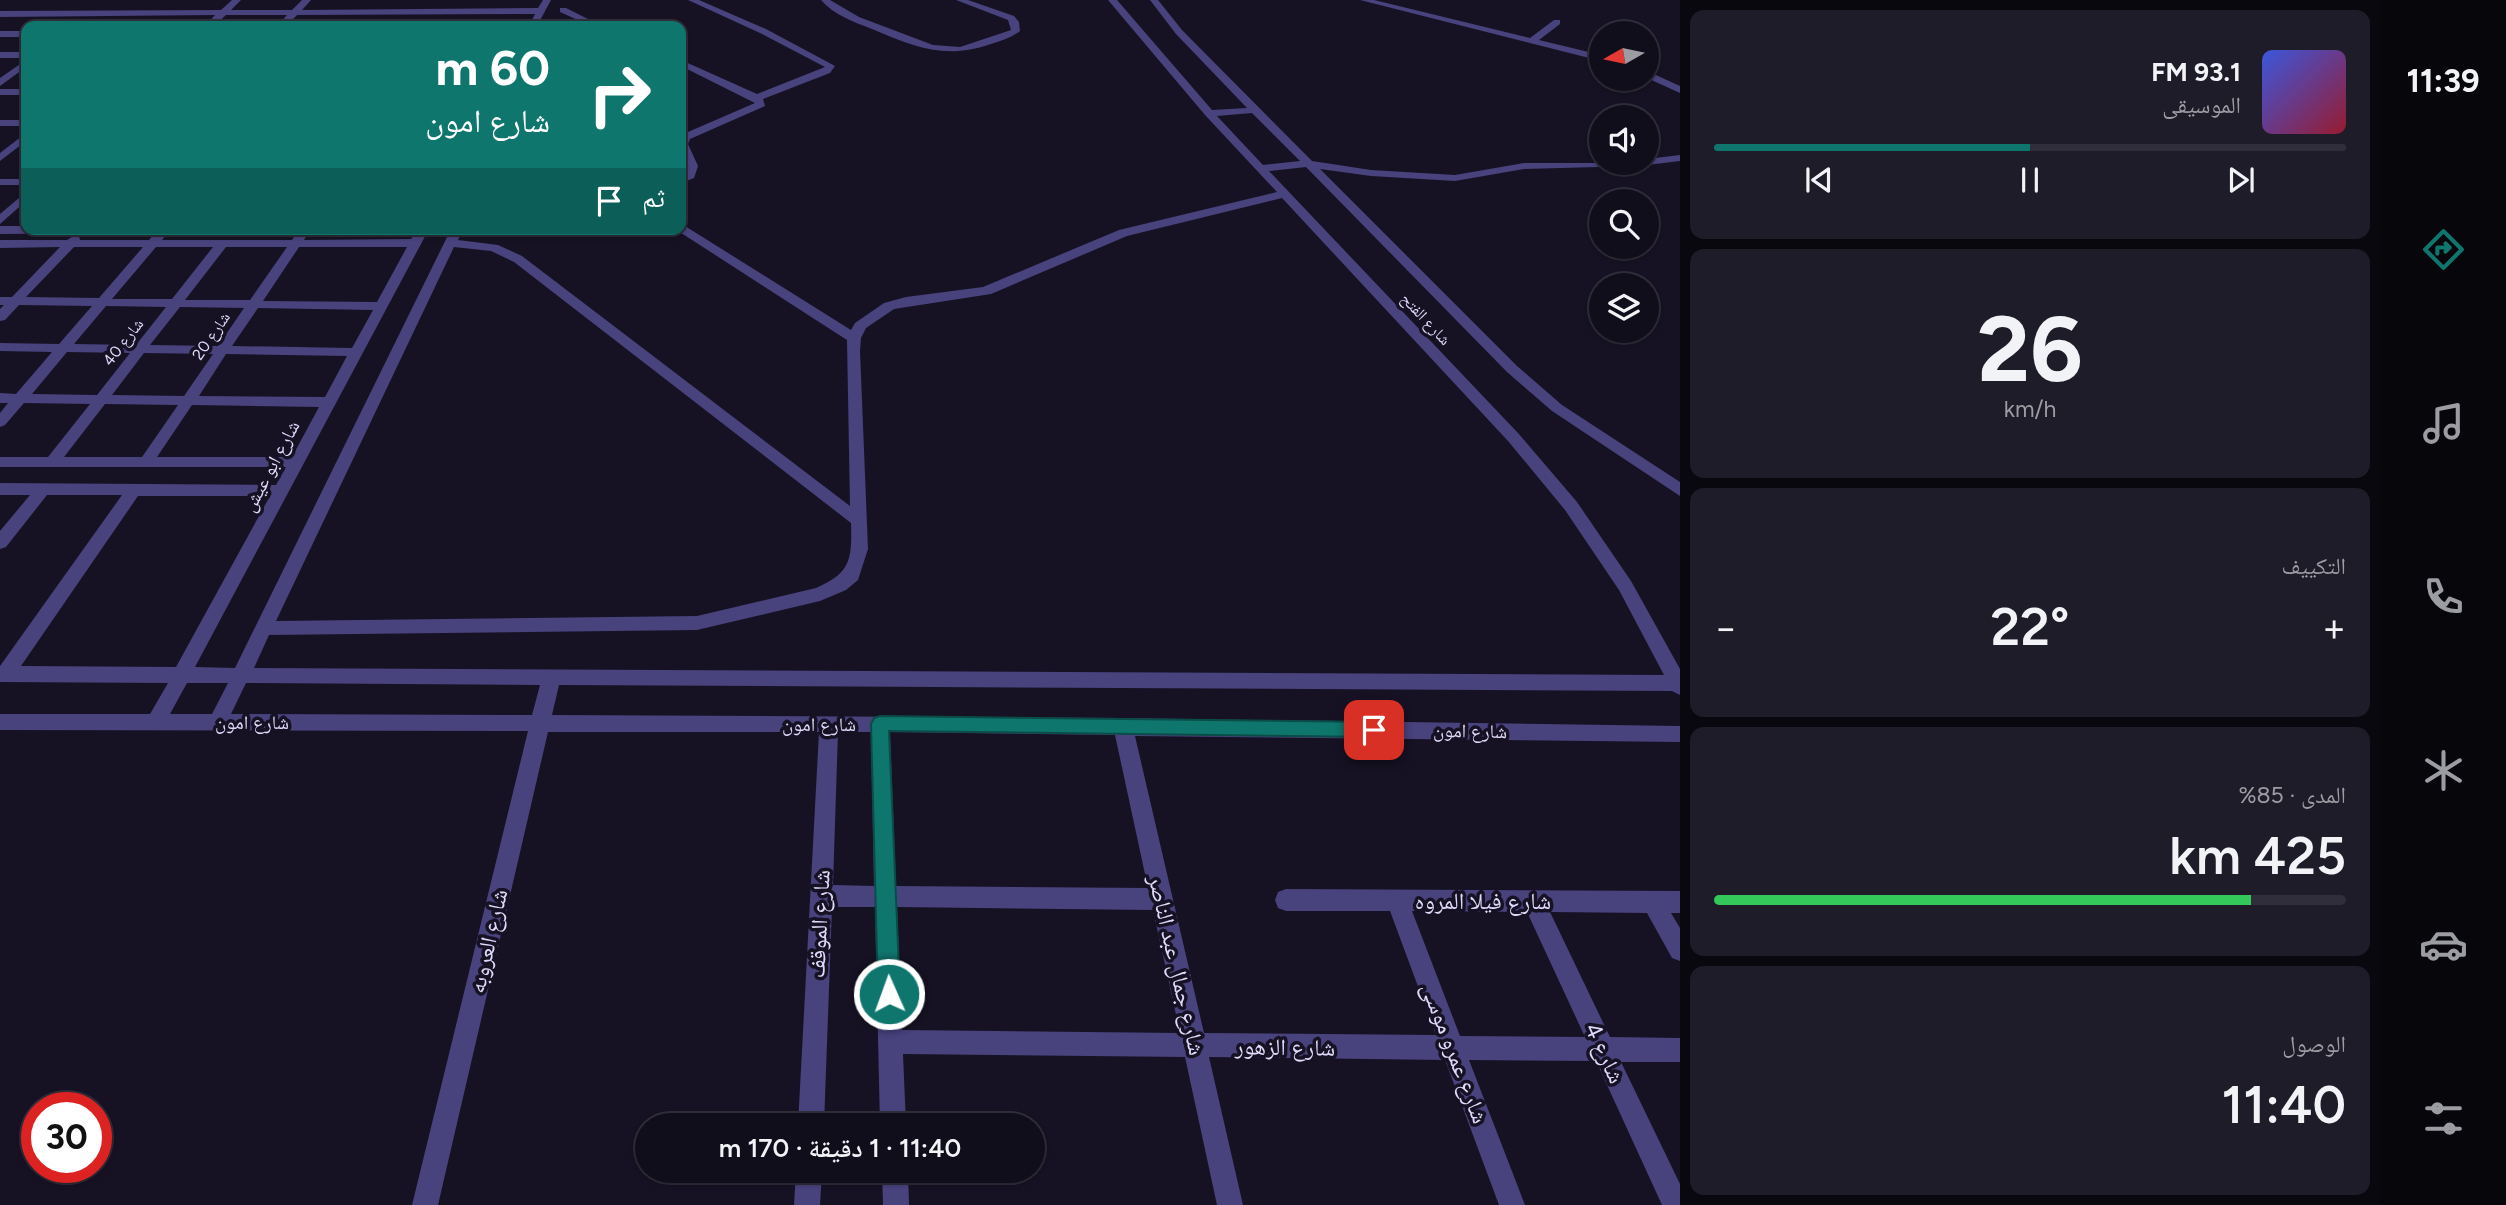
<!DOCTYPE html>
<html lang="ar">
<head>
<meta charset="utf-8">
<style>
	body { margin:0; font-family:Figtree,"Noto Naskh Arabic",sans-serif; background:#1e1c28; color:#f1f3f6; direction:rtl; height:100vh; display:flex; flex-direction:column; font-size:26px; white-space:nowrap }
	* { box-sizing:border-box; margin:0 }
	p { font-size:23px; color:#9c9ca3 }
	.icon { flex:none; width:38px; height:38px; fill:none; stroke:currentColor; stroke-width:2; stroke-linecap:round; stroke-linejoin:round }
	.map { position:relative; flex:1; overflow:hidden; direction:ltr }
	.side { display:flex; flex-direction:column; gap:10px; padding:10px; background:#09080f; width:700px }
	.side>* { flex:none }
	.banner { position:absolute; left:21px; top:21px; width:665px; height:214px; border-radius:14px; box-shadow:0 2px 5px #0004,0 0 0 2px #302e3a; direction:rtl; background:#0f766e; color:#fff; overflow:hidden }
	.needle { width:46px; rotate:261deg }
	.controls { position:absolute; left:1589px; top:21px; display:grid; gap:14px }
	.controls a { display:grid; place-items:center; width:70px; height:70px; border-radius:50%; background:#100e1b; box-shadow:0 2px 5px #0004,0 0 0 2px #302e3a; font-size:35px }
	.speed { position:absolute; left:21px; top:1092px; display:flex; gap:14px; font-size:35px; font-weight:700; text-align:center }
	.speed>* { display:grid; place-content:center; width:91px; height:91px; border-radius:50%; background:#100e1b; box-shadow:0 2px 5px #0004,0 0 0 2px #302e3a; line-height:1 }
	.speed .limit { border:10px solid #d22; background:#fff; color:#111 }
	.pin { position:absolute; display:grid; place-items:center; width:60px; height:60px; color:#fff; margin:-30px; border-radius:14px; box-shadow:0 4px 10px #0006 }
	.me { position:absolute; width:77px; margin:-38px; rotate:358deg; stroke-linejoin:round; filter:drop-shadow(0 0 5px #0008) }
	.turn { display:flex; align-items:center; gap:24px; height:147px; padding:0 21px; font-size:32px }
	.turn .icon { width:91px; height:91px; stroke-width:2.5 }
	.turn b { display:block; font-size:49px; line-height:60px }
	.then { display:flex; align-items:center; height:66px; padding:0 21px; background:#0003; gap:14px; font-size:26px }
	.big { font-size:52px; font-weight:600; line-height:1.1 }
	.side .card { flex:1; display:flex; flex-direction:column; justify-content:center; gap:10px; min-width:0; padding:0 24px; border-radius:14px; background:#1e1c28 }
	.side .dial { align-items:center; gap:0 }
	.dial b { font-size:91px; line-height:1 }
	.song { display:flex; align-items:center; gap:21px }
	.cover { width:84px; height:84px; border-radius:10px; background:linear-gradient(135deg,hsl(230 70% 55%),hsl(350 70% 35%)) }
	.played { height:7px; border-radius:4px; background:linear-gradient(90deg,#0f766e 50%,#302e3a 50%) }
	.keys { display:flex; justify-content:space-around; direction:ltr }
	.heat { display:flex; justify-content:space-between; align-items:center; font-size:38px; direction:ltr }
	.charge { height:10px; border-radius:5px; background:linear-gradient(90deg,#34c759 85%,#302e3a 0) }
	.trip { position:absolute; left:635px; top:1113px; width:410px; height:70px; border-radius:35px; background:#100e1b; box-shadow:0 2px 5px #0004,0 0 0 2px #302e3a; font-weight:600; line-height:70px; text-align:center; direction:rtl }
	main { display:flex; flex:1; min-height:0 }
	.menu { display:flex; flex-direction:column; width:126px; justify-content:space-around; align-items:center; background:#06060b; color:#9c9ca3 }
	.menu .icon { width:49px; height:49px }
	.menu .on { color:#0f766e }
	.menu b { font-size:32px; color:#f1f3f6 }
	.map>svg:first-child { display:block }
	.lines { fill:none; stroke-linecap:round; stroke-linejoin:round }
	.street { fill:#48427d; fill-rule:evenodd }
	.route { fill:#0f766e; stroke:#0a4d48; stroke-width:2 }
	.labels { text-anchor:middle; dominant-baseline:central; stroke-width:7; stroke-linejoin:round; paint-order:stroke }
	.far-street-label { font-size:16px; fill:#dfd9fa; stroke:#161224 }
	.street-label { font-size:19px; fill:#dfd9fa; stroke:#161224 }
	.near-street-label { font-size:23px; fill:#dfd9fa; stroke:#161224 }
</style>
</head>
<body>
<main>
<nav class="menu">
<b>11:39</b>
<svg class="icon on" aria-label="directions" viewBox="0 0 24 24"><path d="M12 3l9 9-9 9-9-9zM9 14v-3h6M13 9l2 2-2 2"/></svg>
<svg class="icon" aria-label="music" viewBox="0 0 24 24"><path d="M9 18V5l10-2v13"/><circle cx="6" cy="18" r="3"/><circle cx="16" cy="16" r="3"/></svg>
<svg class="icon" aria-label="phone" viewBox="0 0 24 24"><path d="M5 4h4l2 5-3 2q2 4 5 5l2-3 5 2v4C11 20 4 13 5 4z"/></svg>
<svg class="icon" aria-label="climate" viewBox="0 0 24 24"><path d="M12 3v18M4 7l16 10M4 17L20 7"/></svg>
<svg class="icon" aria-label="car" viewBox="0 0 24 24"><path d="M5 17H2v-5l4-1 3-4h7l3 4 3 1v5h-3M9 17h6M6 11h13"/><circle cx="7" cy="17" r="2"/><circle cx="17" cy="17" r="2"/></svg>
<svg class="icon" aria-label="filters" viewBox="0 0 24 24"><path d="M4 7h16M4 17h16"/><circle cx="9" cy="7" r="2"/><circle cx="15" cy="17" r="2"/></svg>
</nav>
<section class="side">
<div class="card">
<div class="song"><i class="cover"></i><div><b>93.1 FM</b><p>الموسيقى</p></div></div>
<div class="played"></div>
<div class="keys"><svg class="icon" aria-label="previous" viewBox="0 0 24 24"><path d="M18 5L8 12l10 7zM5 5v14"/></svg><svg class="icon" aria-label="pause" viewBox="0 0 24 24"><path d="M8 5v14M16 5v14"/></svg><svg class="icon" aria-label="next" viewBox="0 0 24 24"><path d="M6 5l10 7-10 7zM19 5v14"/></svg></div>
</div>
<div class="card dial"><b>26</b><p>km/h</p></div>
<div class="card"><p>التكييف</p>
<div class="heat"><a>−</a><b class="big">22°</b><a>+</a></div>
</div>
<div class="card"><p>المدى · 85%</p><b class="big">425 km</b><div class="charge"></div></div>
<div class="card"><p>الوصول</p><b class="big">11:40</b></div>
</section>
<div class="map">
<svg width="1680" height="1205" viewBox="0 0 1680 1205">
	<rect width="100%" height="100%" fill="#161224"/>
	<g class="lines">
		<path class="street" d="M232,0H241L231,10H292L302,0H311L302,10L538,8L543,0H551L537,26H529L535,14L297,15L286,26H277L287,15H226L214,26H205L215,15L0,17V11L221,10Z
			M688,0H699L766,29L835,66L830,73L763,99L765,106L690,139L688,144L698,166L694,178L681,183V176L685,174L688,166L681,151V135L755,103L681,66V60L757,94L825,67L760,33Z
			M821,0H830L859,17L933,45L960,47L1011,30L1008,20L956,0H968L1014,16L1019,22L1020,31C1012,37 1001,41 991,44C945,60 915,47 872,29C854,22 834,15 821,0Z
			M1108,0H1117L1212,110L1247,108L1176,34L1150,0H1158L1182,30L1312,161L1371,170L1455,175L1524,163H1640L1635,166L1524,169L1455,181L1371,176L1320,169L1517,366L1562,405L1680,482V496L1552,411L1507,372L1306,167L1269,171L1518,433L1577,502L1631,581L1680,669V695L1672,691L559,685L552,715L1123,718L1680,726V742L1135,736L1204,1033L1436,1035L1390,911H1286L1278,908L1275,900L1278,892L1286,889L1680,891V913H1671L1680,928V961L1672,958L1647,913L1550,912L1610,1037L1680,1038V1062H1621L1680,1184V1205H1662L1596,1061L1469,1060L1525,1205H1499L1445,1060L1209,1057L1243,1205H1217L1185,1057L903,1054L906,1125H880L875,907H832L824,1125H798L819,732H548L438,1205H412L528,731L0,730V714H150L168,683L0,682V666L122,495H47L6,547L0,549V531L30,495H0V483L276,485L286,467H0V457H48L90,404L24,403L5,425L0,427V413L8,403H0V393L16,394L52,352L0,351V343L59,344L92,306L19,305L5,320L0,321V309L4,305H0V297H12L60,247L0,248V240H67L75,235L79,236L80,240H149L158,229H171L162,240H292L299,229H311L304,240L411,239L417,229H429L195,667L235,668L451,229H463L458,240L498,245L522,256L850,506L847,340L675,229H681V226H685L851,330L855,323L884,303L906,297L983,287L1119,230L1277,192L1205,115ZM1252,113L1300,161L1263,165L1217,116ZM1282,198L1508,441L1565,510L1619,590L1664,675L254,668L269,635L697,630L820,601L846,590L858,580L868,549L860,351L861,338L866,328L894,309L991,294L1127,236ZM74,247H143L99,298L26,297ZM156,247H213L172,299H112ZM226,247H287L250,300H185ZM299,247H407L377,302L263,301ZM454,247L491,251L514,262L851,523C852,559 851,573 816,588L697,616L276,621ZM106,306L166,307L136,345L74,344ZM180,307L244,308L218,346L150,345ZM258,308L373,310L352,348L232,346ZM67,352L130,353L97,395L32,394ZM144,353L213,354L184,396L112,395ZM226,354L347,356L325,397L199,396ZM105,404L178,405L142,457H64ZM192,405L319,407L292,457H157ZM138,496H270L176,667L21,666ZM187,683H228L212,714H170ZM246,683L540,685L532,715L231,714ZM838,732H871L874,886L833,885ZM890,732L1115,735L1148,888L896,886ZM897,907L1153,910L1180,1033L902,1030ZM1412,911L1527,912L1585,1037L1460,1036Z
			M1360,0H1374L1530,38L1554,20H1560V24L1539,40L1601,55V61Z
			M560,8H566L602,26H591L560,12Z
			M0,31H26V37H0Z
			M0,52H26V58H0Z
			M26,60V67L0,86V78Z
			M1647,71L1680,86V93L1647,78Z
			M0,89H26V95H0Z
			M0,120H26V126H0Z
			M26,133V141L0,161V153Z
			M1680,155V161L1647,165L1642,163H1647V159Z
			M0,179H26V185H0Z
			M26,192V201L0,224V214Z
			M0,226H26V229H141L135,233L0,234Z
			M796,1171H822L820,1205H794Z
			M882,1171H908L909,1205H883Z"/>
	</g>
	<path class="route" d="M880,716L1374,722L1380,724L1382,730L1380,735L1374,737L889,731L900,994L897,1001L889,1004L881,1001L878,994L871,724L874,718Z"/>
	<g class="labels">
		<g class="far-street-label">
			<text transform="translate(1426 319) rotate(47)">شارع الفتح</text>
			<text transform="translate(211 336) rotate(-56)">شارع 20</text>
			<text transform="translate(123 342) rotate(-52)">شارع 40</text>
		</g>
		<g class="street-label">
			<text transform="translate(271 466) rotate(-62)">شارع ابو عيش</text>
			<text x="252" y="722">شارع امون</text>
			<text x="819" y="724">شارع امون</text>
			<text transform="translate(1470 731) rotate(1)">شارع امون</text>
		</g>
		<g class="near-street-label">
			<text x="1483" y="901">شارع فيلا المروه</text>
			<text transform="translate(819 924) rotate(-87)">شارع الموقف</text>
			<text transform="translate(488 941) rotate(-77)">شارع العروبه</text>
			<text transform="translate(1177 965) rotate(77)">شارع جمال عبد الناصر</text>
			<text transform="translate(1285 1047) rotate(1)">شارع الزهور</text>
			<text transform="translate(1455 1053) rotate(69)">شارع عمرو موسى</text>
			<text transform="translate(1605 1053) rotate(65)">شارع 4</text>
		</g>
	</g>
</svg>
<div class="controls">
<a><svg class="needle" viewBox="-14 -14 28 28"><path d="M0-13l5 13h-10z" fill="#e53935"/><path d="M0 13l5-13h-10z" fill="#9c9ca3"/></svg></a>
<a><svg class="icon" aria-label="sound" viewBox="0 0 24 24"><path d="M4 9h4l5-4v14l-5-4H4zM17 9q2 3 0 6"/></svg></a>
<a><svg class="icon" aria-label="search" viewBox="0 0 24 24"><circle cx="10" cy="10" r="6"/><path d="M15 15l6 6"/></svg></a>
<a><svg class="icon" aria-label="layers" viewBox="0 0 24 24"><path d="M12 4l9 5-9 5-9-5zM3 14l9 5 9-5"/></svg></a>
</div>
<div class="speed"><div class="limit">30</div></div>
<div class="pin" style="left:1374px;top:730px;background:#d93025"><svg class="icon" aria-label="arrive" viewBox="0 0 24 24"><path d="M6 21V4h12l-3 4 3 4H6"/></svg></div>
<svg class="me" style="left:889px;top:994px" viewBox="-20 -20 40 40"><circle r="17" fill="#0f766e" stroke="#fff" stroke-width="3"/><path d="M0-11L8 9 0 5-8 9z" fill="#fff"/></svg>
<div class="trip">11:40 · 1 دقيقة · 170 m</div>
<div class="banner">
<div class="turn"><svg class="icon" aria-label="right" viewBox="0 0 24 24"><path d="M7 20v-9h11M14 6l5 5-5 5"/></svg><div><b>60 m</b>شارع امون</div></div>
<div class="then">ثم<svg class="icon" aria-label="arrive" viewBox="0 0 24 24"><path d="M6 21V4h12l-3 4 3 4H6"/></svg></div>
</div>
</div>
</main>
</body>
</html>
